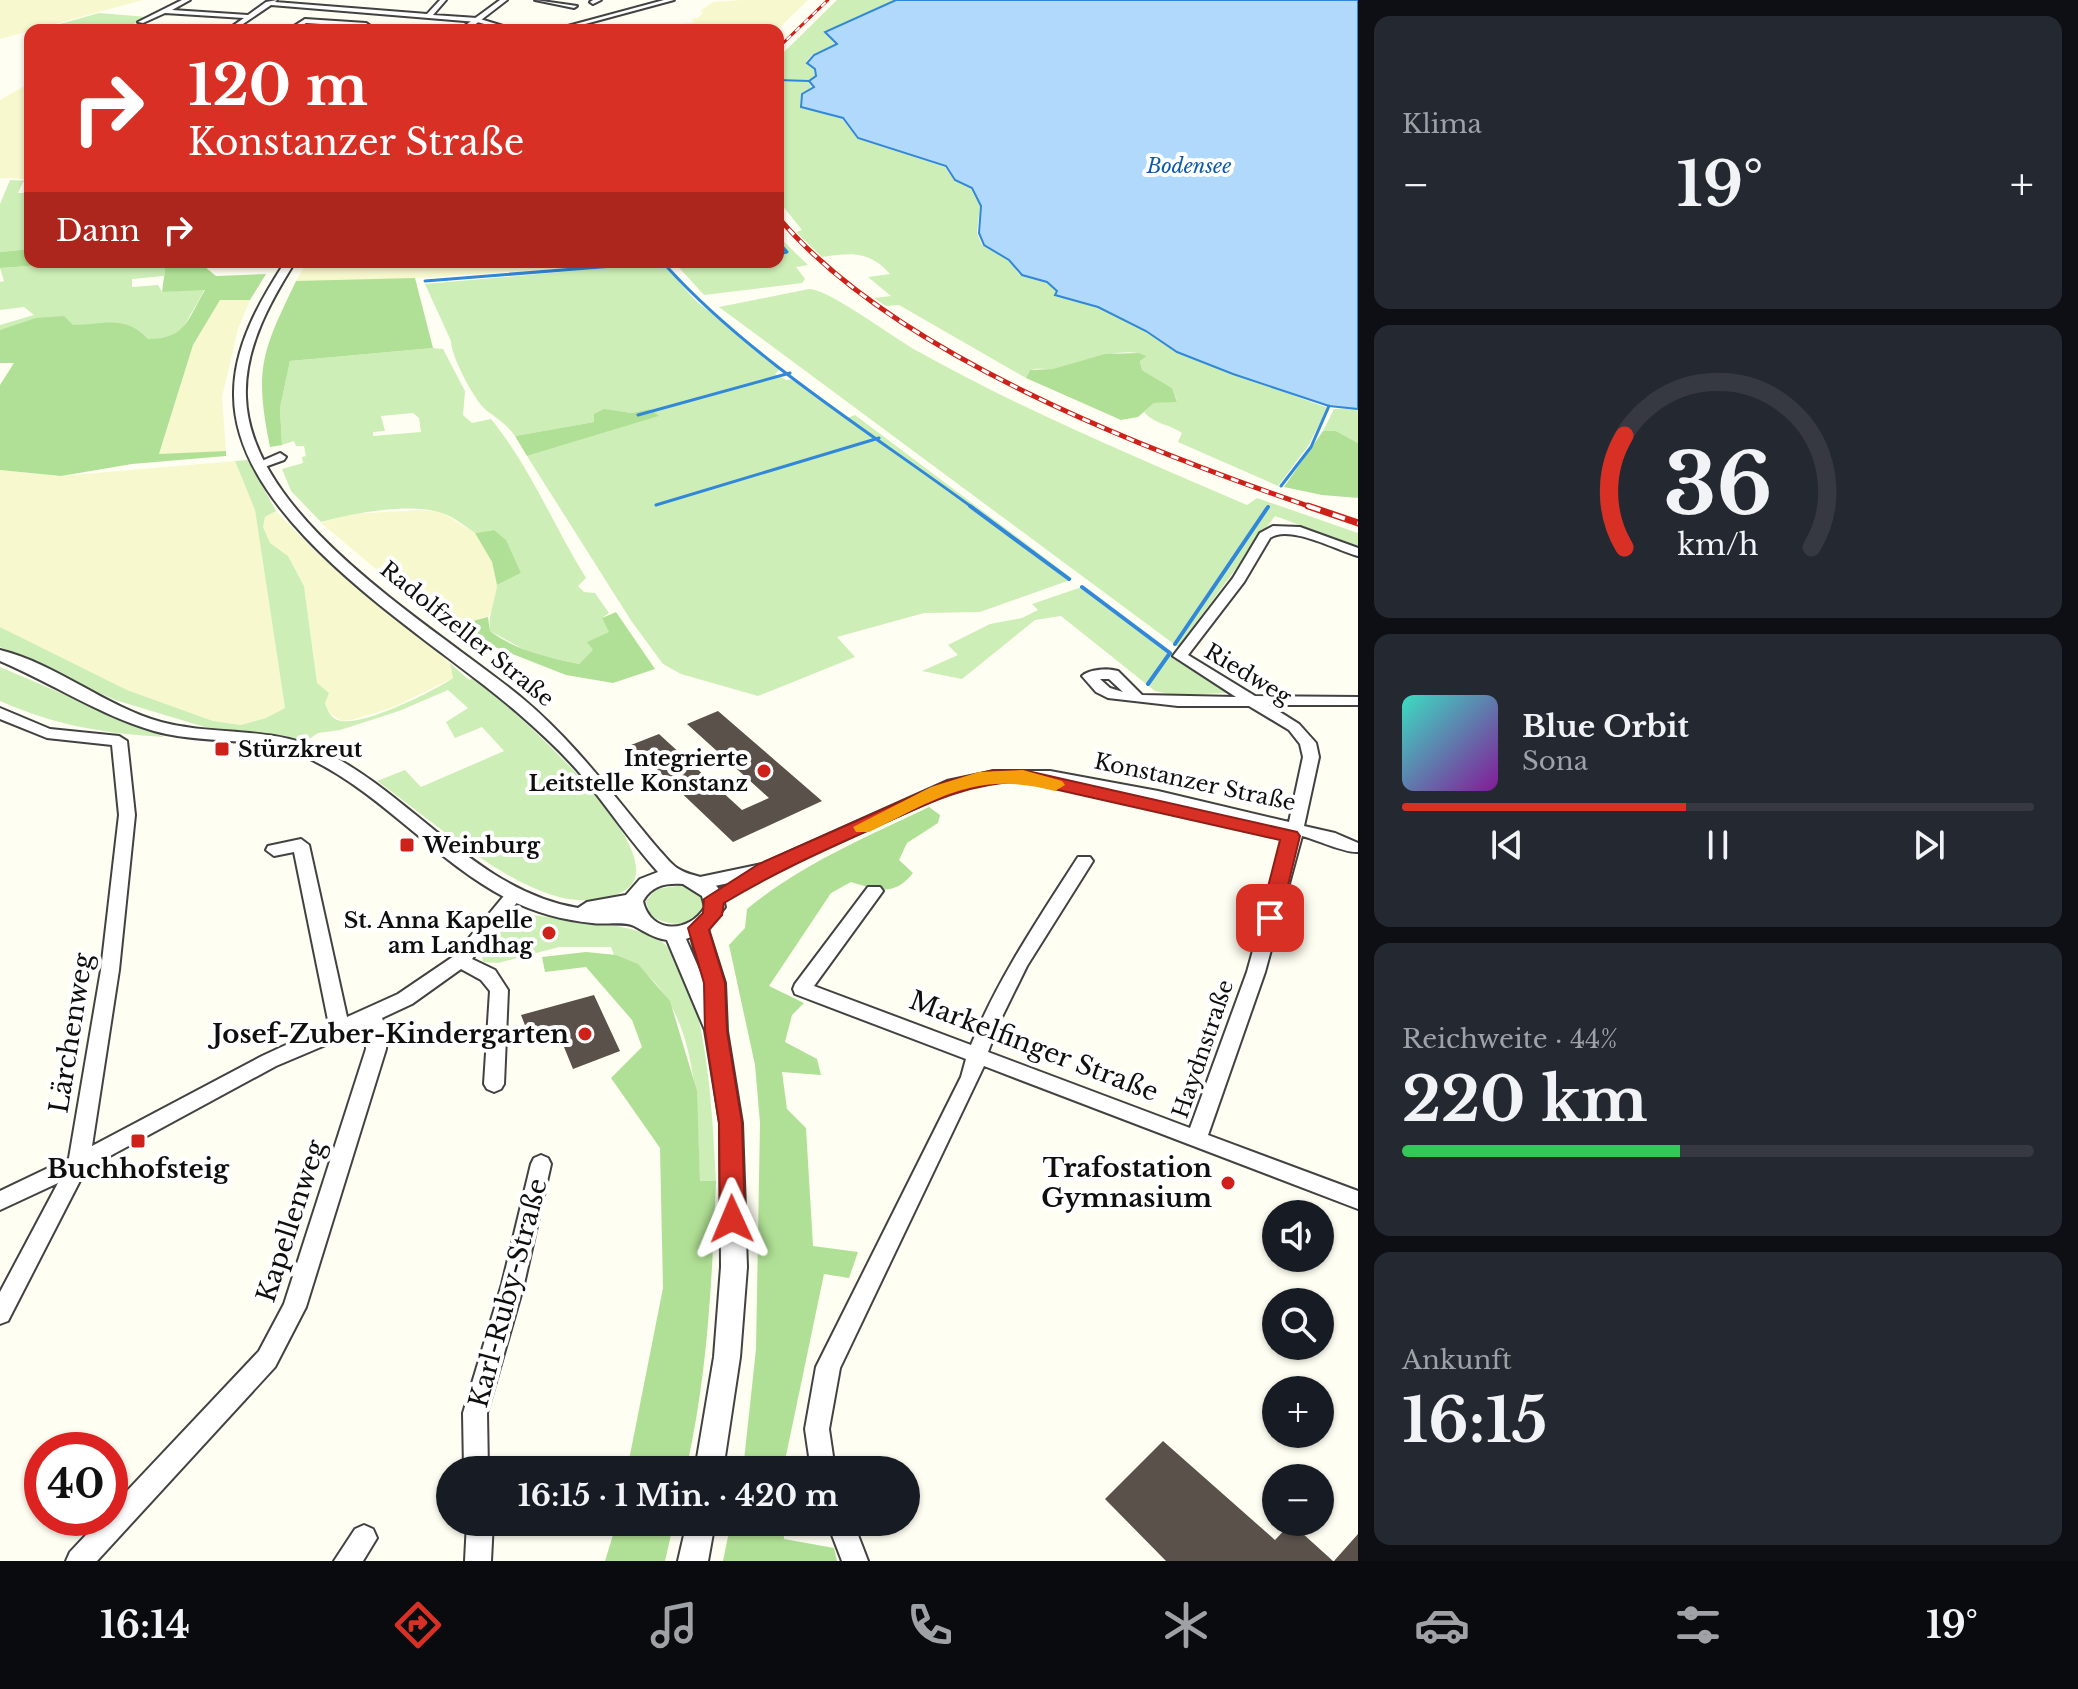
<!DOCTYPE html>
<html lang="de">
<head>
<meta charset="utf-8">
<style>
	body { margin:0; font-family:"Libre Baskerville",serif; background:#242831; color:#f1f3f6; height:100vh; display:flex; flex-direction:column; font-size:30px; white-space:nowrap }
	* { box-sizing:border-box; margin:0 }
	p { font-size:26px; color:#9ea1a6 }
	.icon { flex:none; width:44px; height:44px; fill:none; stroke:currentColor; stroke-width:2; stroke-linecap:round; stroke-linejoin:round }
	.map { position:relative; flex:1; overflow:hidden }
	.drawer { display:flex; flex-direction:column; gap:16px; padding:16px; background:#0d0f14; width:720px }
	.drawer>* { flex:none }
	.top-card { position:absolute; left:24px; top:24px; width:760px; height:244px; border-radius:16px; box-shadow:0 2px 6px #0004; background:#d93025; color:#fff; overflow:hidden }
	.tools { position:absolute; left:1262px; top:1200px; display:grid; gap:16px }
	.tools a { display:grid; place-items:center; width:72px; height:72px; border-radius:50%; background:#171b24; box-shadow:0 2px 6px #0004; font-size:40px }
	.speed { position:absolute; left:24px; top:1432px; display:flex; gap:16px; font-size:40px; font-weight:700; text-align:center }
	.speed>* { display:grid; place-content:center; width:104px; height:104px; border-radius:50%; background:#171b24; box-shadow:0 2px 6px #0004; line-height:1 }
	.speed .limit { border:12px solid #d22; background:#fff; color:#111 }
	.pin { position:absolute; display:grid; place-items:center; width:68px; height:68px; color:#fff; margin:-34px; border-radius:16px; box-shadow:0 4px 12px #0006 }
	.me { position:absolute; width:88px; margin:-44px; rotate:359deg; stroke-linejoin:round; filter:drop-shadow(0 0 6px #0008) }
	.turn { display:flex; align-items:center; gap:28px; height:168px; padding:0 32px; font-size:36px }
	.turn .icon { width:104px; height:104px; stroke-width:2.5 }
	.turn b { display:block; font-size:56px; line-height:68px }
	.then { display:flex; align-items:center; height:76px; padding:0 32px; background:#0003; gap:16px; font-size:30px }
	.big { font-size:60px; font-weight:700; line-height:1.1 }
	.drawer .widget { flex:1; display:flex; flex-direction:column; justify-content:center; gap:12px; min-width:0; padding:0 28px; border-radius:16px; background:#242831 }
	.drawer .dial { align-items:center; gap:0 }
	.dial svg { height:208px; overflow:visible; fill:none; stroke:#363941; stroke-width:7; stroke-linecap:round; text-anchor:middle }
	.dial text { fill:#f1f3f6; stroke:none }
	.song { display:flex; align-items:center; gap:24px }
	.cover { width:96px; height:96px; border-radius:12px; background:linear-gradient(135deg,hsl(170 70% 55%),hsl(290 70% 35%)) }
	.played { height:8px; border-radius:4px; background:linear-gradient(90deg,#d93025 45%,#363941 45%) }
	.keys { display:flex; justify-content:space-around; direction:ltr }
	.heat { display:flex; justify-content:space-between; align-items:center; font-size:44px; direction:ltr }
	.charge { height:12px; border-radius:6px; background:linear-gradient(90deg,#34c759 44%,#363941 0) }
	.trip { position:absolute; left:436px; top:1456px; width:484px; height:80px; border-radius:40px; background:#171b24; box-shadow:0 2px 6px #0004; font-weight:700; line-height:80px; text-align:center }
	.tab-bar { display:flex; height:128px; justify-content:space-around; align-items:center; background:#090b0e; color:#9ea1a6 }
	.tab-bar .icon { width:56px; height:56px }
	.tab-bar .active { color:#d93025 }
	.tab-bar b { font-size:36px; color:#f1f3f6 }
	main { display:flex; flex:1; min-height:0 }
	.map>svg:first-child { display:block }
	.farmland { fill:#f8f8ce }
	.green { fill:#ceeeb7; fill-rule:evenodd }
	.forest { fill:#b0e095 }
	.water { fill:#b1d9fb; stroke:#3187d9; stroke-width:2 }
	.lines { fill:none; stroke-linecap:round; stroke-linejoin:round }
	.stream-far2 { stroke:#3187d9; stroke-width:2 }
	.stream-far1 { stroke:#3187d9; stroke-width:3 }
	.stream { stroke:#3187d9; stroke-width:4 }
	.building { fill:#59514a }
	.minor-casing { stroke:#424242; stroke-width:4 }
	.tertiary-casing { stroke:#424242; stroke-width:4 }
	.minor { fill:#fff; fill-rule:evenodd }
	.tertiary { fill:#fff; fill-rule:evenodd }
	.rail-far2-casing { stroke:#cd211a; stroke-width:3 }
	.rail-far1-casing { stroke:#cd211a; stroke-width:5 }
	.rail-casing { stroke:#cd211a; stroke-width:7 }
	.rail-far2 { stroke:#fff; stroke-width:2; stroke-dasharray:6; stroke-linecap:butt }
	.rail-far1 { stroke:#fff; stroke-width:3; stroke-dasharray:8; stroke-linecap:butt }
	.rail { stroke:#fff; stroke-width:4; stroke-dasharray:13; stroke-linecap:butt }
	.route { fill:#d93025; stroke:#8d1f18; stroke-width:2 }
	.slow { fill:#f59e0b }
	.poi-dot { fill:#cd211a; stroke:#fff; stroke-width:3 }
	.labels { text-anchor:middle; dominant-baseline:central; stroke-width:8; stroke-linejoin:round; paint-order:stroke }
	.far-water-label { font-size:20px; font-style:italic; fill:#0c59ad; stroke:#fff }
	.street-label { font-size:22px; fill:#0f0f0f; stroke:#fff }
	.poi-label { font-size:22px; font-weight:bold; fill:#0f0f0f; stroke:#fff; text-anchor:start }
	.near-street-label { font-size:26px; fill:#0f0f0f; stroke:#fff }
	.near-poi-label { font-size:26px; font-weight:bold; fill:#0f0f0f; stroke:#fff; text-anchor:end }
</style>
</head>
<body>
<main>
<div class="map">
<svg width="1358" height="1561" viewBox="0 0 1358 1561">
	<rect width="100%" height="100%" fill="#fffef2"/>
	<path class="farmland" d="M0,0H143L0,39Z
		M742,0H808L777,30H648L695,22L691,19L699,17L703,12L700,11L713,2Z
		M30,83V179L0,178V100Z
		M307,262H656L375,281H296Z
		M220,300H250L238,329L222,397L226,451L159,455L193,345Z
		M235,461L255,510L285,708L266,718L241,725L213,721L127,690L0,627V470L61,476Z
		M421,510L441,512L475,533L492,562L497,585L494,607L488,617L446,628L321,523L348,514Z
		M276,511L315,551L450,663L453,678L394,707L352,720L342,721L329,713L317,683L304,586L288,556L270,544L263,527L265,517Z"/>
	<path class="green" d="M837,0H895L825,32L835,44L812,55L806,62L814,69L815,76L808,81L812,87L801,94L800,107L842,119L857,138L945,167L954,180L971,189L980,206L977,233L982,245L1008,260L1020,275L1046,282L1056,291L1055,295L1097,307L1145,331L1177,353L1328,408L1308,446L1278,486L1178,442L1182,433C1169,424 1154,424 1144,412L1154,403L1177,401L1172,388L1142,370L1140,361L1147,356C1121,344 1080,365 1055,369C1046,370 1039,367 1030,370L1026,378L899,305L886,306L874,298L891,296L868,277L890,274C869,250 850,253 822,257L796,232L802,230L778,200V58Z
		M99,13L148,17L122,30H39Z
		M10,180L30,181L23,182L18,193H30V249L0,252V204Z
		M778,236L808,265L796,267L805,279L802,283L704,295L674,262H778Z
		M86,262H166L164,276L132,279V287L158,285L162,292L205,289L179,335L167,339H147L95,325L0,330V325L34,315L24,307L0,310V282L4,281L0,268Z
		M662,263L696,301L781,368L775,374L786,380L795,379L847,418L855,415L1073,579L980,612L924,613L837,637L855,657L758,696L681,674L663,664L632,622L527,456L658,416L650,409L632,413L617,411L594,422L515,436C506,424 498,419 486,410C474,400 451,356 451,341L425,284Z
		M809,289C829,289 895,339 919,352C1025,411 1136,457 1247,505L1257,498L1358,533V546L1275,516L1178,647L719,307Z
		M433,348L443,349L465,391L463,415L472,423L491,419C531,468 553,525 586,578L578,586L584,592L595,593L609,613L602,618L610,632L588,642L594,650L579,664L532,654L490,631C488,615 495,601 497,585L521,573L494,530L475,533C465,526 454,517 442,513C411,502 352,513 321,522L291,491L282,469L303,463L302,457L306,456L304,446H296L294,441L282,445L280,408L290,361ZM413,413L419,418L421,432L373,436V432L385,431L381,416Z
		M1350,408L1358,409V443L1336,431H1323L1334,409Z
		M248,460L276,511L265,517L263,527L270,543L288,556L304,586L317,683L329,693L325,703C328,712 331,719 341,721C366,725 432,692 453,678L450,663L469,680L474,678C502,700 692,863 620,893C597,903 572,902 549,894C492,875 426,816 377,781L405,770L421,787L504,751L482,727L455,738L446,722L468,708L448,690L399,711L340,730L318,733L306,741L218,731L115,700L0,647V627L127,690L213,721L241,725L266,718L285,708L255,510L235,461Z
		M1082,587L1174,654L1172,658L1228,693L1174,695L1155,691L1061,616L1035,620L962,679L922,671L958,655L948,645L990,624L1022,618L1038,610L1032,604Z
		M0,667L164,737C106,734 54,725 0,701Z
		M684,885L700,893L704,900C705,929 667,928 650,915L646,901L656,889Z
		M533,915C569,921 629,922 659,940C708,969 713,1129 716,1181L700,1182C697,1104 700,987 614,955L611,947H559L498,963L483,962L481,950C494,928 506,917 533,915Z"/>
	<path class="forest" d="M30,249V262H86L0,268V252Z
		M166,262H207L205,267L216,276L266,274L250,300H220L193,345L159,454L226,451V456L132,464L61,476L0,470V385L14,363H0V330L36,318L64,316L73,325C104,325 124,314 148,339C186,339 187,320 205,290L162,292Z
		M415,278L433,348L290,361L280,408L282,445L270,447C254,368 262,352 296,281Z
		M1139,353L1147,356L1140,361L1142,370L1172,388L1177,402L1154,403L1138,417L1121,420L1026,378L1030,370L1053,369L1105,354Z
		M604,409L632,413L650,409L659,416L527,456L515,436L594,422V414Z
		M1323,431H1336L1358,443V498L1322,495L1284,487Z
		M494,530L506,540L521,573L497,585L492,562L475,533Z
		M616,612L655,669L613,683L566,675L446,628L488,617L490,631C517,651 546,657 579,664L593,650L587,642L609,632L602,618Z
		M929,807L940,815L938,823L907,843L899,860L913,873C894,897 877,890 851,882L831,893L769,986L804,1003L792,1015L785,1042L817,1059L821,1075L782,1072L787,1109L806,1128L813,1246L858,1252L849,1278L824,1274L783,1470H743L756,1349L760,1123L755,1065L729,945L745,928L747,909C800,865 868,836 929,807Z
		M586,952L616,955L638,964L670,1001L697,1091L700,1181H716C712,1279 708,1374 686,1470H627L663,1288L660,1148L611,1078L642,1047L632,1020L586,967L545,972L542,957Z
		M617,1522H674L665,1561H605Z
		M731,1522H783L784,1539L834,1548L837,1561H723Z"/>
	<path class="water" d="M896,0H1358V409L1329,406L1233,374L1177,352L1146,331L1098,307L1055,295L1057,291L1047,282L1022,275L1009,260L984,245L979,233L981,206L972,188L955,180L946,166L858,138L843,118L801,107L802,94L814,87L809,81L816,76L815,69L807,63L814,55L837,44L825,32Z"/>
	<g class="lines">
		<path class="stream-far2" d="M778,80L809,81"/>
		<path class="stream-far1" d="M778,242L787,252L778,254
			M668,268C750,358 874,435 973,508
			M425,281L663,262
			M638,415L790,373
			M1281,486L1311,447L1329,406
			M656,505L879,438"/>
		<path class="stream" d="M970,506L1069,579
			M1082,587L1170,653L1148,684
			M1175,644L1268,507"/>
	</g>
	<path class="building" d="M718,711L822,801L733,842L631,745L659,734L742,810L769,798L687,724Z
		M594,995L620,1051L573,1069L557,1030L530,1038L521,1015Z
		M1163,1441L1275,1540L1291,1523L1333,1561H1166L1105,1499Z
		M1358,1534V1561H1334Z"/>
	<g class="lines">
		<defs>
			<path id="minor" d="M182,0H190L172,10L248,15L266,2L277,0L275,2L427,14L440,0H446L433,15L477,18L516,30H506L477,22L271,5L234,30H227L244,18L165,13L143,23L138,22Z
				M535,0L577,6L574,8Z
				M593,0H601L593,4L590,2Z
				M664,0H674L563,30H553Z
				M305,19L366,23L369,25L366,27L306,23L295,30H288Z
				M280,453L286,457L284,460L259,469L253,465Z
				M1273,526L1300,527L1358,548V556C1336,550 1289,524 1270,538L1244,582L1188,655L1255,696L1358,697V705H1269L1299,724L1316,743L1319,757L1304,826L1335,833L1358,843V852C1344,853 1318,840 1302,836L1265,972L1208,1135L1358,1191V1209L984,1066L840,1368L829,1429L835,1470H811L805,1429L816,1367L961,1077L966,1059L795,994L793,989L795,984L868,887H880L883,891L814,986L971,1045C998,978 1039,918 1078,857H1090L1093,861L1027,966L1000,1021L988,1052L1190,1128L1247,972L1286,832L1158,801L1050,781H994L958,789L768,874L720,903H708L705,899L708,895L729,883L700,889L694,887L691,883L694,879L700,877L762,864L947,781L994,771H1050L1158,791L1289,822L1303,757L1300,744L1289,730L1249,706H1178L1108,698L1096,692L1082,676C1089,669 1108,668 1118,671L1142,695L1236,697L1173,656L1233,578L1260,533ZM1100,679H1109L1123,692L1110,688Z
				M0,708L50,729L119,736L127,741L135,815L119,970L92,1146L262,1056L329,1025L294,852L274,856L266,850L268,846L301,839L309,845L347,1017L398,994L454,956L508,891H520L523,895L472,959L495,970L508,990L504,1084L501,1089L494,1092L487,1089L484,1084L490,991L481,980L461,969L412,1004L382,1018L387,1031L386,1049L306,1307L275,1367L97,1561H66L70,1552L102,1518H110V1509L259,1351L284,1304L366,1049L365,1025L347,1036L276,1066L86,1169L8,1321L0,1324V1292L58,1183L0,1210V1191L69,1158L101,970L119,815L112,745L47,738L0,719Z
				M541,1155L548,1158L551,1164L524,1284L487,1413L488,1470H464L463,1413L502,1284L531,1164L534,1158Z
				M467,1522H493L491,1561H465Z
				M827,1522H853L868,1561H842Z
				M364,1525L373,1529L377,1538L363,1561H334L355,1529Z"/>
			<path id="tertiary" d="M500,0H507L468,30H459Z
				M285,262H295C270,302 244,348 246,397C250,520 436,627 522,698C577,744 614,797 660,851C665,856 671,864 677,868C698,882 718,870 725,907L708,929L725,983L727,1031L742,1123L747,1267L740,1357L723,1470H695L714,1357L721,1267L720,1123L705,1030L667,940C653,938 646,932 634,926C624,921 603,925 592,923C562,920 533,912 506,898C434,860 382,793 308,758C261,735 204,745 154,731C99,715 52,683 0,661V650C57,664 104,706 161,722C213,736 271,726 321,750C411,793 476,891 578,908L587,902L626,895L640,879L658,872C631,842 608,808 583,777C563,753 541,733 518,713C431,637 235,525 234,396C233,348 259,302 285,262ZM683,884L702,896L705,907C689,934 650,934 643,901C652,885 666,883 683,884ZM691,937L702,976L686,939Z
				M687,1522H715L708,1561H678Z"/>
		</defs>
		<use href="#minor" class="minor-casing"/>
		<use href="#tertiary" class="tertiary-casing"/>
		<use href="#minor" class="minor"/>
		<use href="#tertiary" class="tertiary"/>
		<defs>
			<path id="rail-far2" d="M778,48L828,0"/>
			<path id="rail-far1" d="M778,217C893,354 1147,451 1314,508"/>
			<path id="rail" d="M1308,506L1358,523"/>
		</defs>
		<use href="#rail-far2" class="rail-far2-casing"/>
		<use href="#rail-far1" class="rail-far1-casing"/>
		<use href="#rail" class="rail-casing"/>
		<use href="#rail-far2" class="rail-far2"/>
		<use href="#rail-far1" class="rail-far1"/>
		<use href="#rail" class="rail"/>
	</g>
	<path class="route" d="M994,770H1023L1297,832L1300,836L1280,918L1270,925L1260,918L1280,840L1023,782C965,782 918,808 867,831C818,853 770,875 724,903L722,915L709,930L725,983L727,1031L742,1123L745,1219L741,1226L732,1229L724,1226L720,1219L719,1123L705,1031L704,983L688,928L703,913L704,899L759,864L947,781Z"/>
	<path class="slow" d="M1023,770L1062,781L1065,785L1055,791C975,770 939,798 869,832H856L853,827L931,787L979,772Z"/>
	<g class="poi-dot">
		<rect x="214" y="741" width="16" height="16" rx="4"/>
		<circle cx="764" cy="771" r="8"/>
		<rect x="399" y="837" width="16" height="16" rx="4"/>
		<circle cx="549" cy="933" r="8"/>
		<circle cx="585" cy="1034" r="8"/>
		<rect x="130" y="1133" width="16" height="16" rx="4"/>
		<circle cx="1228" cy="1183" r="8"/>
	</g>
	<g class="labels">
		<g class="far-water-label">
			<text x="1189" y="166">Bodensee</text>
		</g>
		<g class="street-label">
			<text transform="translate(467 634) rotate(39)">Radolfzeller Straße</text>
			<text transform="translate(1248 674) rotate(31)">Riedweg</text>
			<text transform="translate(1195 782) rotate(12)">Konstanzer Straße</text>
			<text transform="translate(1203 1049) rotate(-71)">Haydnstraße</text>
		</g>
		<g class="poi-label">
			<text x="238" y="749">Stürzkreut</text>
			<text x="748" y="758" text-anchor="end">Integrierte<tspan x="748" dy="25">Leitstelle Konstanz</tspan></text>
			<text x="423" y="845">Weinburg</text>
			<text x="533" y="920" text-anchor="end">St. Anna Kapelle<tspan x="533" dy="25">am Landhag</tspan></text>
		</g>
		<g class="near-street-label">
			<text transform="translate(71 1033) rotate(-81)">Lärchenweg</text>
			<text transform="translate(1034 1046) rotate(21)">Markelfinger Straße</text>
			<text transform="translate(291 1221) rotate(-72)">Kapellenweg</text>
			<text transform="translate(508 1293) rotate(-75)">Karl-Ruby-Straße</text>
		</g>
		<g class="near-poi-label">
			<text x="569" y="1034">Josef-Zuber-Kindergarten</text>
			<text x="1212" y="1168">Trafostation<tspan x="1212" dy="30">Gymnasium</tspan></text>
			<text x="138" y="1169" text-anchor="middle">Buchhofsteig</text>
		</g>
	</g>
</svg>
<div class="tools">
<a><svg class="icon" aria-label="sound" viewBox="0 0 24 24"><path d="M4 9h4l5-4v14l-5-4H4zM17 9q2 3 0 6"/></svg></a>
<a><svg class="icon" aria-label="search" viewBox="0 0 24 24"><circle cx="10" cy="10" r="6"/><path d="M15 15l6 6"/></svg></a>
<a>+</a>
<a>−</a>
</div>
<div class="speed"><div class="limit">40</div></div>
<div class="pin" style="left:1270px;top:918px;background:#d93025"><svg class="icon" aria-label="arrive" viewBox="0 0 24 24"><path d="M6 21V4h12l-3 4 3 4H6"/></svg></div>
<svg class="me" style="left:732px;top:1219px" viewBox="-20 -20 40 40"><path d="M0-17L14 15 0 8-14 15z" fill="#d93025" stroke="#fff" stroke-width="4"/></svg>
<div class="trip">16:15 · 1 Min. · 420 m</div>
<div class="top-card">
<div class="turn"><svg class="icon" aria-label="right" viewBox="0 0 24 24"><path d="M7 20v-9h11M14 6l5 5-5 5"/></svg><div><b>120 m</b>Konstanzer Straße</div></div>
<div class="then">Dann<svg class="icon" aria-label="right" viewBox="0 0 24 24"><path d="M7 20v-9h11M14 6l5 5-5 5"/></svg></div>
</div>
</div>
<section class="drawer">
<div class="widget"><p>Klima</p>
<div class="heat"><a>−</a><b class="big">19°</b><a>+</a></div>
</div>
<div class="widget dial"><svg viewBox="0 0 100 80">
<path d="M14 69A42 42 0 1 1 86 69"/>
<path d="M14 69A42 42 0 0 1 14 26" stroke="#d93025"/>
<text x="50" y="56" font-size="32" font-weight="700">36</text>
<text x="50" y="72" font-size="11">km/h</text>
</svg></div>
<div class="widget">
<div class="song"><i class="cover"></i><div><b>Blue Orbit</b><p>Sona</p></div></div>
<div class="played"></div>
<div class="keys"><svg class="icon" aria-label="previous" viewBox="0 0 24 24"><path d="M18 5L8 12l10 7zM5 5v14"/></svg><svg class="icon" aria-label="pause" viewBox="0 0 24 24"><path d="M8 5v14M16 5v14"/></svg><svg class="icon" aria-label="next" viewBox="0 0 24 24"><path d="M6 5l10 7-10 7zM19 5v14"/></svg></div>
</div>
<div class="widget"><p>Reichweite · 44%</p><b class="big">220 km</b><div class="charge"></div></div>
<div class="widget"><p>Ankunft</p><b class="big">16:15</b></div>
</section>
</main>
<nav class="tab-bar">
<b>16:14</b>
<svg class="icon active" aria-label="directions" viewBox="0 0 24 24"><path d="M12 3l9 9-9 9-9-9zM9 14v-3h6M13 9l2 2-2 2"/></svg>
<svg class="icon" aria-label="music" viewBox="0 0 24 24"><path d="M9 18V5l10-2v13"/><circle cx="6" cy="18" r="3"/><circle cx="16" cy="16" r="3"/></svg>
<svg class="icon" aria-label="phone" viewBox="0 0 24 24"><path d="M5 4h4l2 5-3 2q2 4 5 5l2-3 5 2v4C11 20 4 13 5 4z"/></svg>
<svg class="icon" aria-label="climate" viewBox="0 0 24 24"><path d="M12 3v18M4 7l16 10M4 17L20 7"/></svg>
<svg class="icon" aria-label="car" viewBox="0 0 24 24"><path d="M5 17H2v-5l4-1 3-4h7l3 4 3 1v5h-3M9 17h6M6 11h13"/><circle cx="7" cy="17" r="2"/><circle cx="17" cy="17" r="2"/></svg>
<svg class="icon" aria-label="filters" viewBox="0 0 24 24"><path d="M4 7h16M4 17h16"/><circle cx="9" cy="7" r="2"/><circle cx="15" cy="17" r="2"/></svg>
<b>19°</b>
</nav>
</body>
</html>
